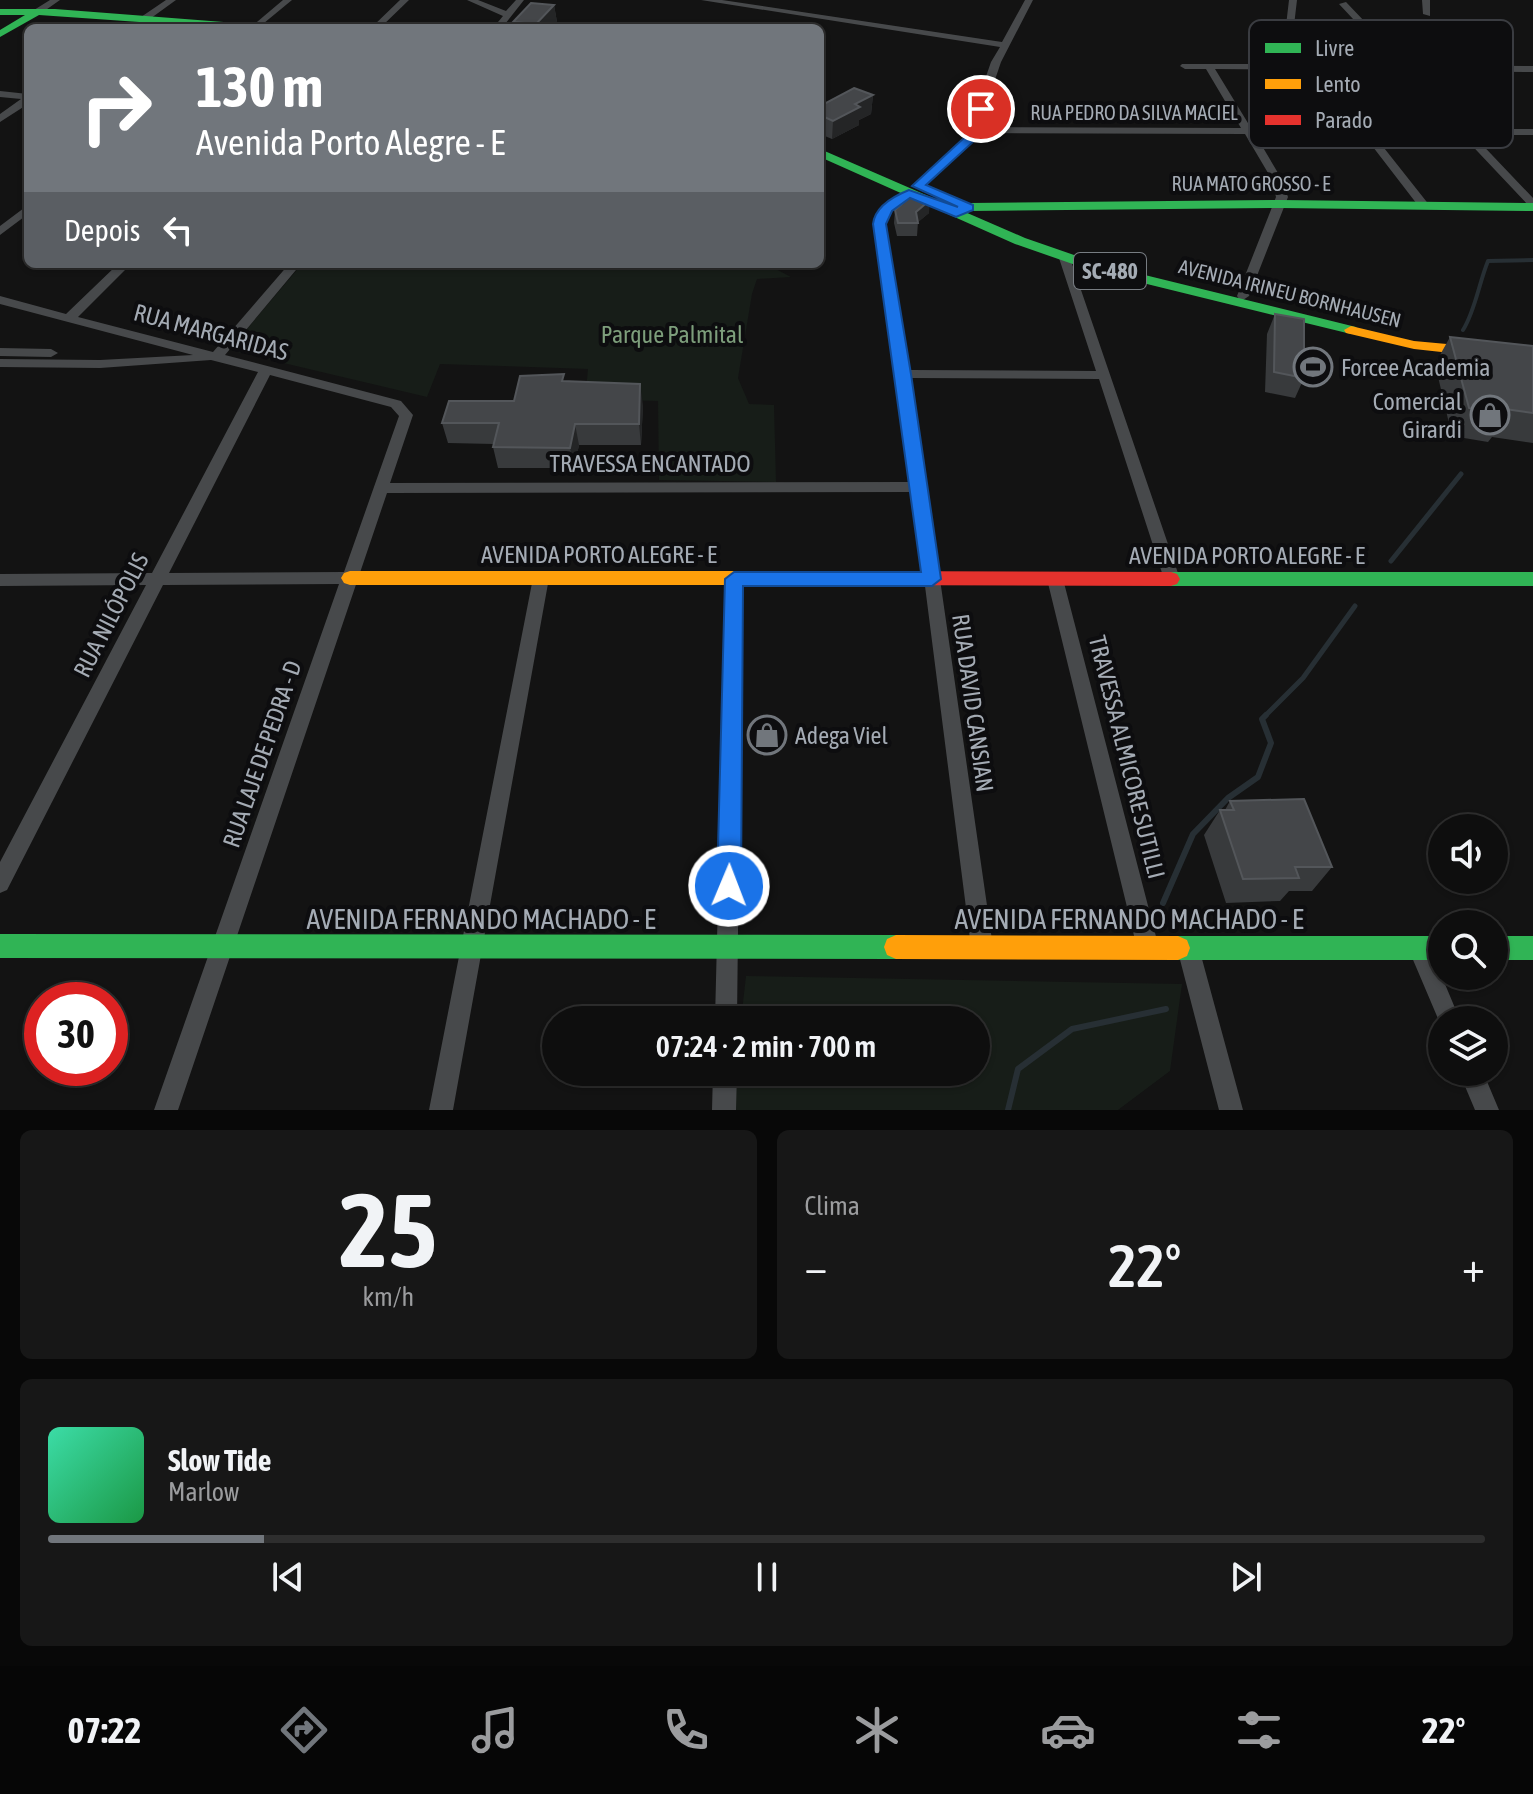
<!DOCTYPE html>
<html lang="pt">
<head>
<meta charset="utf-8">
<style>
	body { margin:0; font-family:"Asap Condensed",sans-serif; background:#171717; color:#f1f3f6; height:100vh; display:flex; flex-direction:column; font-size:30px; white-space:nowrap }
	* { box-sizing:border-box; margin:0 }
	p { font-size:26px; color:#9b9c9e }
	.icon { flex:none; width:44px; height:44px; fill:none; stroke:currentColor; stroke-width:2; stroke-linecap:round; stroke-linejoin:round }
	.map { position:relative; height:1110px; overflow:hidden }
	.sheet { display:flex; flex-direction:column; gap:20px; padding:20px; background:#080808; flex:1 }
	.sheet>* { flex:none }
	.hud { position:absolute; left:24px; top:24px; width:800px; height:244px; border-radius:12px; box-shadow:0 2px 6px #0004,0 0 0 2px #2e2e2e; background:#71767c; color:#fff; overflow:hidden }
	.fabs { position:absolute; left:1428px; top:814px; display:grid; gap:16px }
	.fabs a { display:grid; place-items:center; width:80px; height:80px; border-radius:50%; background:#0e0e0e; box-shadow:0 2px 6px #0004,0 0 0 2px #2e2e2e; font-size:40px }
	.speed { position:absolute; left:24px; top:982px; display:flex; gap:16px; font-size:40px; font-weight:700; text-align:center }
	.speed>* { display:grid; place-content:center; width:104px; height:104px; border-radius:50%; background:#0e0e0e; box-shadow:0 2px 6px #0004,0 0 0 2px #2e2e2e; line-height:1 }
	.speed .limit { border:12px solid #d22; background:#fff; color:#111 }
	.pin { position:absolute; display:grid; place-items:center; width:68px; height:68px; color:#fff; margin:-34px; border:4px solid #fff; border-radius:50%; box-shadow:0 2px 8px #0007 }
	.me { position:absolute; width:88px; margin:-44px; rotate:1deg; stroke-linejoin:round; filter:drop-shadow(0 0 6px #0008) }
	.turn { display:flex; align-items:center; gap:28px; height:168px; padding:0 40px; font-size:36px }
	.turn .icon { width:104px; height:104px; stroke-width:2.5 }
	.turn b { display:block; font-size:56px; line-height:68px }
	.then { display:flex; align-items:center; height:76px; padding:0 40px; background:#0003; gap:16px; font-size:30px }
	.big { font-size:60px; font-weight:600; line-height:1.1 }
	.sheet .tile { flex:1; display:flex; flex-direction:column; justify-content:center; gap:12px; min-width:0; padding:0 28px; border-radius:12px; background:#171717 }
	.sheet .dial { align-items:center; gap:0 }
	.dial b { font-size:104px; line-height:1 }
	.song { display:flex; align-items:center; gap:24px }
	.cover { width:96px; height:96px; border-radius:12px; background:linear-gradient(135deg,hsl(160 70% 55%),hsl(140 70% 35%)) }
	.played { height:8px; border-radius:4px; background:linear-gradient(90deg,#71767c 15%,#2e2e2e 15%) }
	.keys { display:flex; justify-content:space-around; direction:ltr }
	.heat { display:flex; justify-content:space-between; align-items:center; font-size:44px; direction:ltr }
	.sheet .tiles { flex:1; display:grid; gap:20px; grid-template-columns:1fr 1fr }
	.tile:last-child { grid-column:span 2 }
	.trip { position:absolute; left:542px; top:1006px; width:448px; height:80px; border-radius:40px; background:#0e0e0e; box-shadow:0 2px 6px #0004,0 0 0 2px #2e2e2e; font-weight:600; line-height:80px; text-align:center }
	.dock { display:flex; height:128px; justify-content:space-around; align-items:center; background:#060606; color:#9b9c9e }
	.dock .icon { width:56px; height:56px }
	.dock .selected { color:#71767c }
	.dock b { font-size:36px; color:#f1f3f6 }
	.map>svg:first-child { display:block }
	.green { fill:#171d18 }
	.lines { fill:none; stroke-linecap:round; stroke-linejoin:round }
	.stream-far2 { stroke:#272f34; stroke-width:4 }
	.stream-far1 { stroke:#272f34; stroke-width:5 }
	.stream { stroke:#272f34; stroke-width:6 }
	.street { fill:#47494b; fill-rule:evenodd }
	.fast { fill:#30b455; fill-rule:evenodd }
	.slow { fill:#ff9f0a; fill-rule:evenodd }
	.jam { fill:#e5322d; fill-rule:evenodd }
	.wall { fill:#383a3c }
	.shaded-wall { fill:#242526 }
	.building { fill:#444649; stroke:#53565a; stroke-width:2 }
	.route { fill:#1a73e8; stroke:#114b97; stroke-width:2 }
	.labels { text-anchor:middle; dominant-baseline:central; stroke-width:8; stroke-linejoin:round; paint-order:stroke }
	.far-street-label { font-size:20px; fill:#a4abb4; stroke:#0d0d0f }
	.shield { fill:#0d0d0f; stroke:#777c82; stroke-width:2 }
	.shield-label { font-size:22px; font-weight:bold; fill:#a4abb4 }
	.street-label { font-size:24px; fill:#a4abb4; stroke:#0d0d0f }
	.park-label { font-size:24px; fill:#7d9e7b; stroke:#0d0d0f }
	.poi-label { font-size:24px; fill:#a4abb4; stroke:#0d0d0f; text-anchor:start }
	.near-street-label { font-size:28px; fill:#a4abb4; stroke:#0d0d0f }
	.key { fill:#0d0d0f; stroke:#3a3c41; stroke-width:2 }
	.key-label { font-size:22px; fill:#a4abb4 }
</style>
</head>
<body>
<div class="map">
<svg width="1533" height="1110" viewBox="0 0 1533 1110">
	<rect width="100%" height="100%" fill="#131313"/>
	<path class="green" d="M302,264H766L791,277L757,279L752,294L738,378L749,404L774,405L776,482L659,480L658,401L585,399L588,369L440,364L427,397L229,350Z
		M746,976L1182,984L1170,1071L1118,1110H731L735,1072H976V1020H741Z"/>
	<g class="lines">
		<path class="stream-far2" d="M1463,330C1475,311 1479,283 1488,261L1533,260"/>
		<path class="stream-far1" d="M1391,561L1461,474
			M1264,717L1303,678L1355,606"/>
		<path class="stream" d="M1163,903L1193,834L1228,798L1258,777L1271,743L1262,719L1266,715
			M1008,1110L1018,1069L1072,1029L1166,1009"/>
		<path class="street" d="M50,0H60L40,14H34V10Z
			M166,0H176L147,21H141V17Z
			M283,0H292L258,28H250Z
			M400,0H409L380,28H371Z
			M467,0H478L506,11L516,0H524L502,28H493L503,16Z
			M701,0H722L1002,42L1025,0H1033L1001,62L979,127L1241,128L1206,69H1185L1180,66L1182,64H1308L1285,34L1289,0H1297L1293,34L1318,64L1396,65L1339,4L1346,2L1406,65L1533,66V72L1412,71L1467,129H1533V135H1473L1533,198V207L1529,206L1462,135L1373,134L1430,206L1424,209L1420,208L1363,134H1255L1281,178L1288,197L1249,296L1243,300L1239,299L1237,296L1276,197L1271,178L1245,134L977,133L974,140L918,189L913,186L914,184L965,137L991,62L1000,47ZM1215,69L1312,70L1358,128H1251ZM1322,70L1401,71L1456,129L1368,128Z
			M1422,0H1430V16L1423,14Z
			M0,91L28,94V104L0,122V114L21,99L0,97Z
			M909,190L914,193L913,195L890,212L885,224L910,370L1096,371L1059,258L1061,255H1069L1180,579L1178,583H1166L1164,579L1099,379L911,378L993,947L990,954L982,957L974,954L971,947L913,492L387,493L178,1110H154L339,584L163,585L7,890L0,893V862L146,585L0,586V574L152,573L258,372L211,360L100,368L0,367V359L100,360L193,355L0,304V296L66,314L118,264H131L78,317L213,352L289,264H301L225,355L401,401L413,415L390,483L911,482L873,224L882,208ZM270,375L391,407L399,416L344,572L169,573Z
			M28,205V214L0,235V226Z
			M0,348L51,349L58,353L51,357L0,356Z
			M541,572L547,574L549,578L453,1110H429L533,578L535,574Z
			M734,573L740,575L742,579L737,1020H715L726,579L728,575Z
			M1055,573L1061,575L1063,579L1159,948L1156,955L1148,959L1140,955L1137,948L1047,579L1049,575Z
			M1188,937L1196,941L1199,948L1243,1110H1219L1177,948L1180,941Z
			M1419,937L1427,941L1460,1020H1442V1028L1408,948L1411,941Z
			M713,1072H737L736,1110H712Z
			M1459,1072H1483L1499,1110H1475Z"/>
		<path class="fast" d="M0,9H55L263,25L268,28H225L39,15L0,37V30L25,15H0Z
			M820,149L1025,238L1100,264L1356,327L1358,330L1351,334L1090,270L1015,244L820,157Z
			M1280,200L1533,203V211L1280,208L969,211L963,207L969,203Z
			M1171,572H1533V586H1171L1165,584L1162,579L1165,574Z
			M0,934L896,935L905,939L908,947L905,955L896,959L0,958Z
			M1178,936H1442V960H1178L1169,956L1166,948L1169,940Z
			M1494,936H1533V960H1494Z"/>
		<path class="slow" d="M1351,326L1414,341L1533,352V362L1414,349L1346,333L1344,330Z
			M350,571H850L856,573L859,578L856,583L850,585H350L344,583L341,578L344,573Z
			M896,935L1178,936L1187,940L1190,948L1187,956L1178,960L896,959L887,955L884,947L887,939Z"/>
		<path class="jam" d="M850,571L1171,572L1177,574L1180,579L1177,584L1171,586L850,585L844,583L841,578L844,573Z"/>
	</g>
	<path class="wall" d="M554,5L557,22L551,28H514L513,22Z
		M1285,55L1331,72L1324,90H1291L1279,73Z
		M873,95L871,114L859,120V125L832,139L820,134V106Z
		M895,210L929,213L918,222L917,236H897L894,223Z
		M1275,314L1304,378L1295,398L1265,392L1267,334Z
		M1450,337L1533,346V443L1492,437L1488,442L1452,436L1435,364Z
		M565,381L643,405L641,445H579L574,468H498L493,447L494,444L448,443L442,423L514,401Z
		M1230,801L1332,867L1312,891H1289L1280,901L1226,903L1204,835L1220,810H1225Z"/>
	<path class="shaded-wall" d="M554,5L557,22L551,28H537L536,24Z
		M873,95L871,114L859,120V125L832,139L833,121L855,104Z
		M930,200L929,213L917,223L916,212Z
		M640,384L643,405L641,445L639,424Z
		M575,424L579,445L574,468L570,448Z"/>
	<path class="building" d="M531,3L554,5L536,24L513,22Z
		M854,88L873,95L855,104L860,107L833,121L820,115V106Z
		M912,195L930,200L916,212L918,223H898L895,210Z
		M1275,314L1304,319V378L1274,372Z
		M1450,337L1533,346V413L1505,409L1506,415L1469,408Z
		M564,374L562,381L640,384L639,424H575L570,448L493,447L499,423H442L449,401H514L520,376Z
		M1304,799L1332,867H1295L1299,878L1243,879L1220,810H1234L1230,801Z"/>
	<path class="route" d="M977,107L987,109L974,141L926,185L973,205V210L956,217L910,198L892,211L886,224L911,374L941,579L932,586H743L741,886L737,894L729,897L721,894L717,886L725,579L734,572H921L873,224C875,207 894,196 909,190L958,207L912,186L965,137Z"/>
	<defs>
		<symbol id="stadium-ring" viewBox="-11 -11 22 22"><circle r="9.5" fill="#0d0d0f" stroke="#71767c" stroke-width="1.5"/><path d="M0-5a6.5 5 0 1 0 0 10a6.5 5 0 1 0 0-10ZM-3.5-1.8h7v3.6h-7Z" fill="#71767c"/></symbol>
		<symbol id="shop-ring" viewBox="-11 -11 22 22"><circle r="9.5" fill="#0d0d0f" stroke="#71767c" stroke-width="1.5"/><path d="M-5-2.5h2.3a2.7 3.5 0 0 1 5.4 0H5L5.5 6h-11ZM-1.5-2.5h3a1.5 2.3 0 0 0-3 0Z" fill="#71767c"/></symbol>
	</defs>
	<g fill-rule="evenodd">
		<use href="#stadium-ring" x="1291" y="345" width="44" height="44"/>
		<use href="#shop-ring" x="1468" y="393" width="44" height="44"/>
		<use href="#shop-ring" x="745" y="713" width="44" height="44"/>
	</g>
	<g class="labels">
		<g class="far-street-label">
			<text x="1134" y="112">RUA PEDRO DA SILVA MACIEL</text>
			<text x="1251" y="183">RUA MATO GROSSO - E</text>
			<text transform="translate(1290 293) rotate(14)">AVENIDA IRINEU BORNHAUSEN</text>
		</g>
		<rect class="shield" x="1074" y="253" width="72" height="36" rx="6"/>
		<g class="shield-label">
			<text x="1110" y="271">SC-480</text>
		</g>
		<g class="street-label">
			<text transform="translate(211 332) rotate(15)">RUA MARGARIDAS</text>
			<text x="650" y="463">TRAVESSA ENCANTADO</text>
			<text x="599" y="554">AVENIDA PORTO ALEGRE - E</text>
			<text x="1247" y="555">AVENIDA PORTO ALEGRE - E</text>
			<text transform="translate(111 615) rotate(-63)">RUA NILÓPOLIS</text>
			<text transform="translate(973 703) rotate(82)">RUA DAVID CANSIAN</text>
			<text transform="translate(262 754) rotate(-71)">RUA LAJE DE PEDRA - D</text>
			<text transform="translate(1127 757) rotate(76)">TRAVESSA ALMICORE SUTILLI</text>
		</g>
		<g class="park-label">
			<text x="672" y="334">Parque Palmital</text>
		</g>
		<g class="poi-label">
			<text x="1341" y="367">Forcee Academia</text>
			<text x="1462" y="401" text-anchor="end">Comercial<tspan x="1462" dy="28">Girardi</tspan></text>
			<text x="795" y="735">Adega Viel</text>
		</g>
		<g class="near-street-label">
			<text x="481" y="919">AVENIDA FERNANDO MACHADO - E</text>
			<text x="1129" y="919">AVENIDA FERNANDO MACHADO - E</text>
		</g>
	</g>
	<rect x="1249" y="20" width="264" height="128" rx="12" class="key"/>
	<rect x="1265" y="43" width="36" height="10" fill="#30b455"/>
	<rect x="1265" y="79" width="36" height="10" fill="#ff9f0a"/>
	<rect x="1265" y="115" width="36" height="10" fill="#e5322d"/>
	<g class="key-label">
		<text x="1315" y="56">Livre</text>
		<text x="1315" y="92">Lento</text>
		<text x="1315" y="128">Parado</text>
	</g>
</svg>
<div class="fabs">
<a><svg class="icon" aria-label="sound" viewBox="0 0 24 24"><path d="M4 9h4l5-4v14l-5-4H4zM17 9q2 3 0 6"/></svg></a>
<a><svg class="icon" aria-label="search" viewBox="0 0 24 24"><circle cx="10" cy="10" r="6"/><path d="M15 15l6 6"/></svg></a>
<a><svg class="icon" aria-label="layers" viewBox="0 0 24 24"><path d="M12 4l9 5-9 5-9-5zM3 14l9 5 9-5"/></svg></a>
</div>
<div class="speed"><div class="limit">30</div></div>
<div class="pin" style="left:981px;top:109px;background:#d93025"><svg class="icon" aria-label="arrive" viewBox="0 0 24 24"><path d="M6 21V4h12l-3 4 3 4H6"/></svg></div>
<svg class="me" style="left:729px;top:886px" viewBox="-20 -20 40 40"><circle r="17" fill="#1a73e8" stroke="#fff" stroke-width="3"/><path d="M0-11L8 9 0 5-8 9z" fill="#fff"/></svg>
<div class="trip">07:24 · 2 min · 700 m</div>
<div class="hud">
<div class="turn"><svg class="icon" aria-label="right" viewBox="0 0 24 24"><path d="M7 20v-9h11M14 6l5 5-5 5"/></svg><div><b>130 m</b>Avenida Porto Alegre - E</div></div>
<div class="then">Depois<svg class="icon" aria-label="left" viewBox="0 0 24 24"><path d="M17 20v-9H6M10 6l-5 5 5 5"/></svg></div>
</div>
</div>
<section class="sheet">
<div class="tiles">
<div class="tile dial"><b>25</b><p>km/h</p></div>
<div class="tile"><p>Clima</p>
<div class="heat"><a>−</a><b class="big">22°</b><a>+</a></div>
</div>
<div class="tile">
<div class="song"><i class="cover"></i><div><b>Slow Tide</b><p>Marlow</p></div></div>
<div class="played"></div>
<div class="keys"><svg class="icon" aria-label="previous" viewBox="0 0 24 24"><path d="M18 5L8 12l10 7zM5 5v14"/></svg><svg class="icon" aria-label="pause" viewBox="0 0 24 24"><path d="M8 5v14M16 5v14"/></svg><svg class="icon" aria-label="next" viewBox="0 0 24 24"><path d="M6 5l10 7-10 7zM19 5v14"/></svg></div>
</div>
</div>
</section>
<nav class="dock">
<b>07:22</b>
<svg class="icon selected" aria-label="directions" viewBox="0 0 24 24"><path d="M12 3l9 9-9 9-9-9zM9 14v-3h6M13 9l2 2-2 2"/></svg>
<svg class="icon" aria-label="music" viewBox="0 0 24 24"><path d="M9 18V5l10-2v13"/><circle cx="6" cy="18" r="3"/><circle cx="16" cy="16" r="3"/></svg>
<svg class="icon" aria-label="phone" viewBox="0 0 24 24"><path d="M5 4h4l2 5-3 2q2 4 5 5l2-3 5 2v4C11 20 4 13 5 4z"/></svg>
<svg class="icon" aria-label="climate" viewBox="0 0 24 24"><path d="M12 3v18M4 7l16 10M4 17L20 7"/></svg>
<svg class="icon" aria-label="car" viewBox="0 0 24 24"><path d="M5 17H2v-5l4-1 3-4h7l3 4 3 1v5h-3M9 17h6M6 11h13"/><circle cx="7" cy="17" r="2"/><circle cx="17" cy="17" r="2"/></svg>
<svg class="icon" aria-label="filters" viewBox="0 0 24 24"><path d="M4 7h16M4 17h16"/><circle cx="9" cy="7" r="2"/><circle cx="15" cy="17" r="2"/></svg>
<b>22°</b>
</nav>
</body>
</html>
